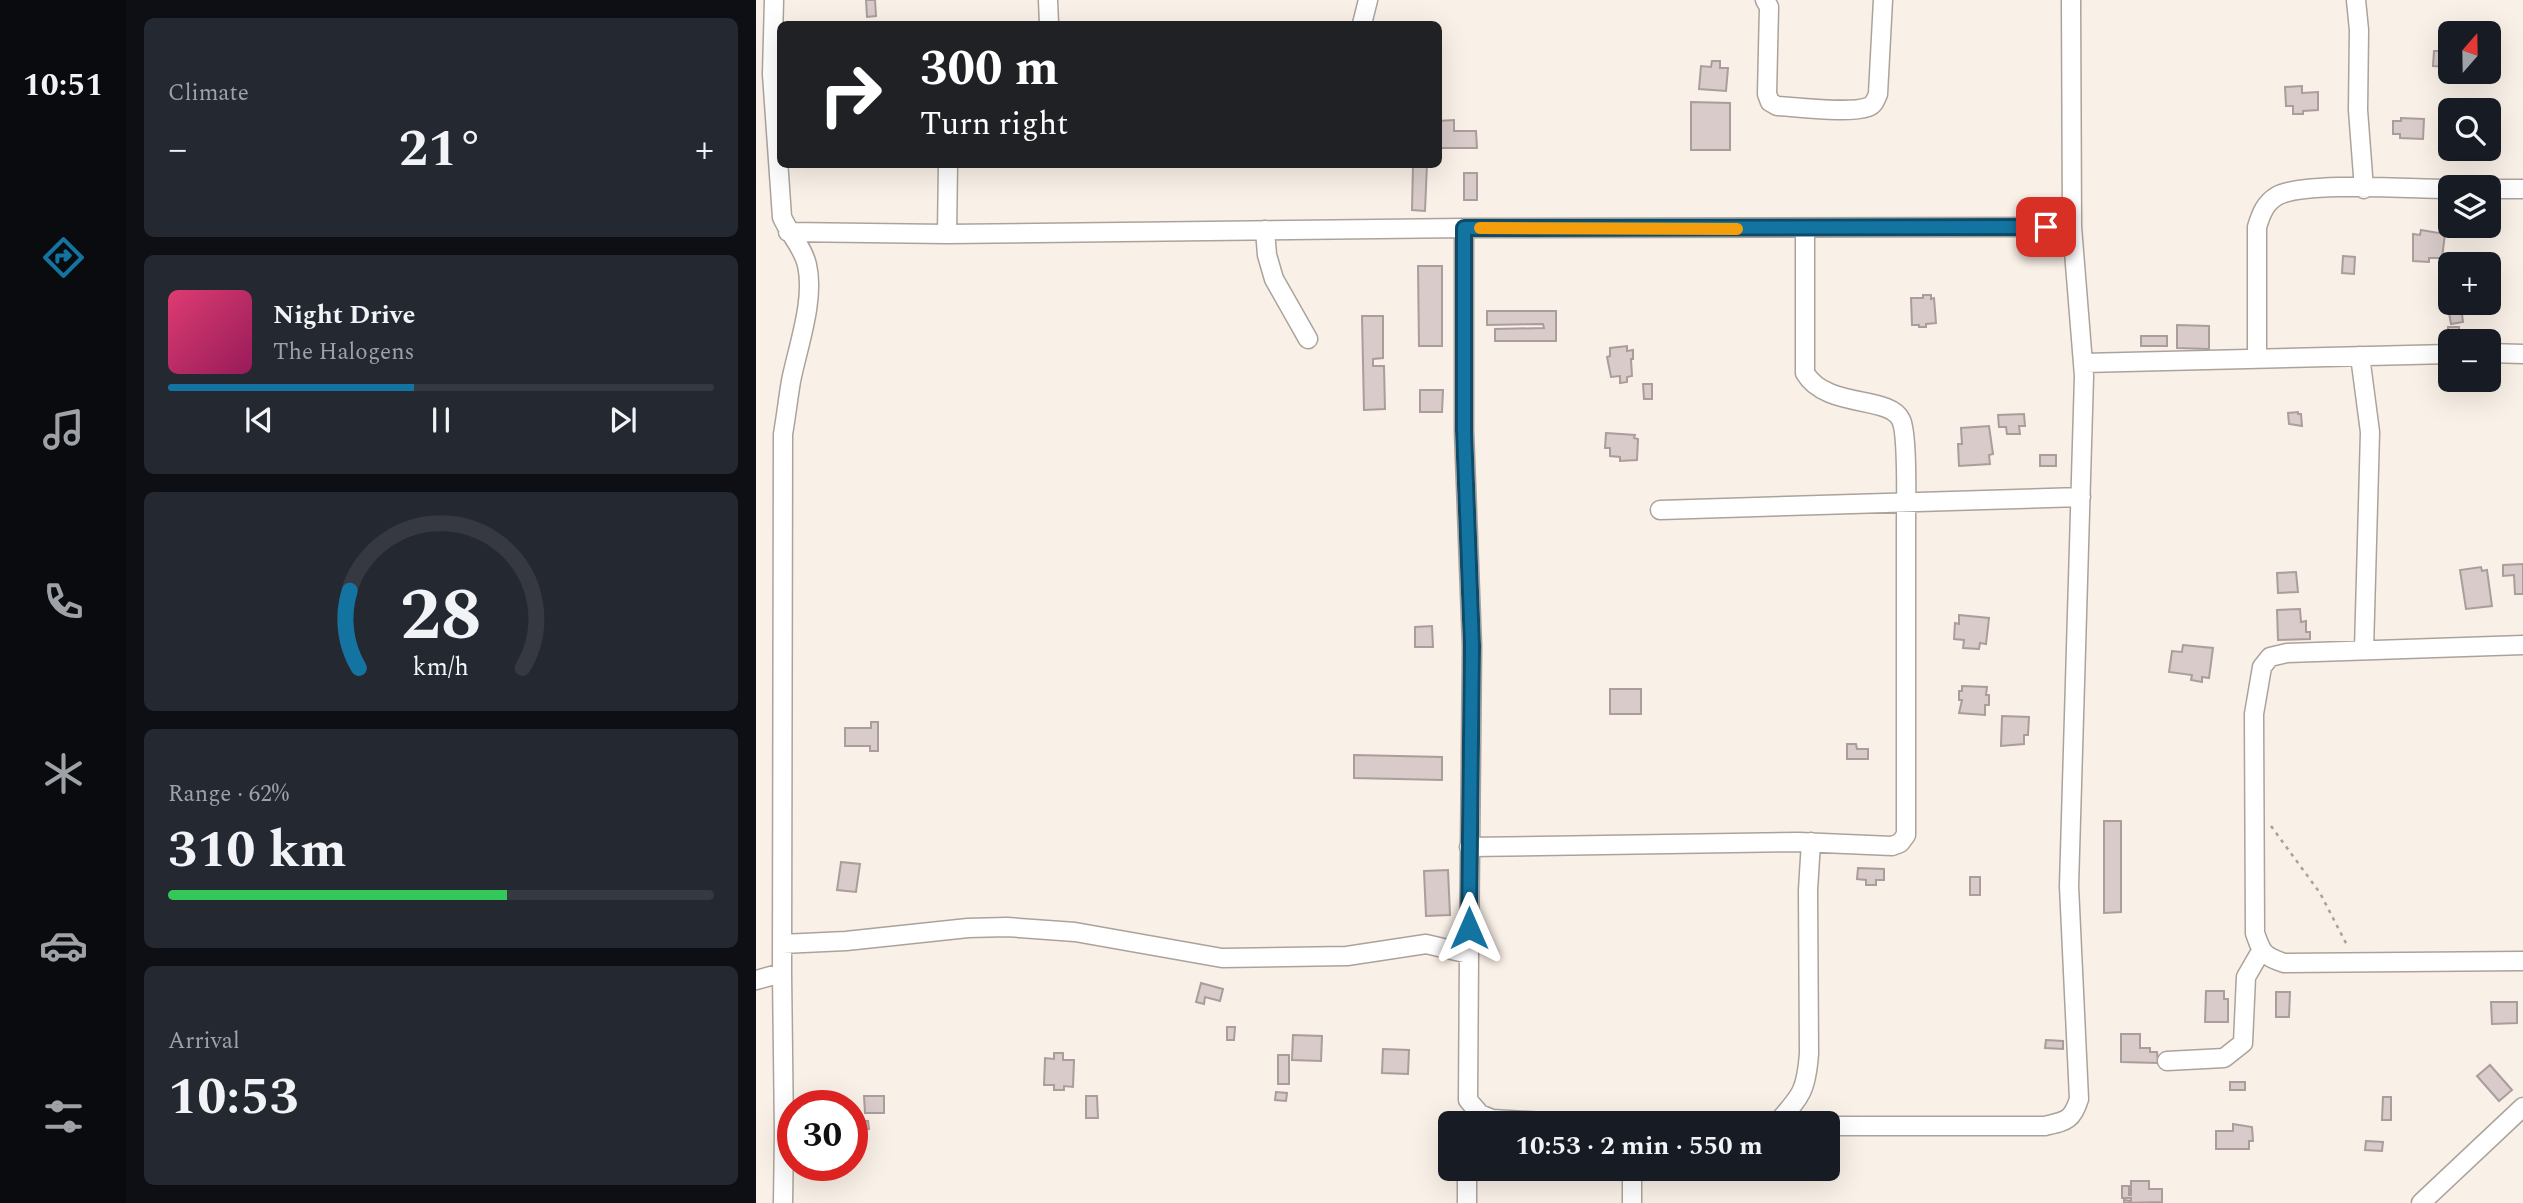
<!DOCTYPE html>
<html lang="en">
<head>
<meta charset="utf-8">
<style>
	body { margin:0; font-family:Spectral,serif; background:#242831; color:#f1f3f6; height:100vh; display:flex; flex-direction:column; font-size:26px; white-space:nowrap }
	* { box-sizing:border-box; margin:0 }
	p { font-size:23px; color:#9ea1a6 }
	.icon { flex:none; width:38px; height:38px; fill:none; stroke:currentColor; stroke-width:2; stroke-linecap:round; stroke-linejoin:round }
	.map { position:relative; flex:1; overflow:hidden }
	.panel { display:flex; flex-direction:column; gap:18px; padding:18px; background:#0d0f14; width:630px }
	.panel>* { flex:none }
	.banner { position:absolute; left:21px; top:21px; width:665px; height:147px; border-radius:10px; box-shadow:0 7px 28px #0002; background:#202124; color:#fff; overflow:hidden }
	.needle { width:46px; rotate:20deg }
	.buttons { position:absolute; left:1682px; top:21px; display:grid; gap:14px }
	.buttons a { display:grid; place-items:center; width:63px; height:63px; border-radius:10px; background:#171b24; box-shadow:0 7px 28px #0002; font-size:35px }
	.speed { position:absolute; left:21px; top:1090px; display:flex; gap:14px; font-size:35px; font-weight:700; text-align:center }
	.speed>* { display:grid; place-content:center; width:91px; height:91px; border-radius:50%; background:#171b24; box-shadow:0 7px 28px #0002; line-height:1 }
	.speed .limit { border:10px solid #d22; background:#fff; color:#111 }
	.pin { position:absolute; display:grid; place-items:center; width:60px; height:60px; color:#fff; margin:-30px; border-radius:14px; box-shadow:0 4px 10px #0006 }
	.me { position:absolute; width:77px; margin:-38px; rotate:0deg; stroke-linejoin:round; filter:drop-shadow(0 0 5px #0008) }
	.turn { display:flex; align-items:center; gap:24px; height:147px; padding:0 28px; font-size:32px }
	.turn .icon { width:91px; height:91px; stroke-width:2.5 }
	.turn b { display:block; font-size:49px; line-height:60px }
	.big { font-size:52px; font-weight:700; line-height:1.1 }
	.panel .card { flex:1; display:flex; flex-direction:column; justify-content:center; gap:10px; min-width:0; padding:0 24px; border-radius:10px; background:#242831 }
	.panel .dial { align-items:center; gap:0 }
	.dial svg { height:182px; overflow:visible; fill:none; stroke:#363941; stroke-width:7; stroke-linecap:round; text-anchor:middle }
	.dial text { fill:#f1f3f6; stroke:none }
	.song { display:flex; align-items:center; gap:21px }
	.cover { width:84px; height:84px; border-radius:10px; background:linear-gradient(135deg,hsl(340 70% 55%),hsl(330 70% 35%)) }
	.played { height:7px; border-radius:4px; background:linear-gradient(90deg,#1474a1 45%,#363941 45%) }
	.keys { display:flex; justify-content:space-around; direction:ltr }
	.heat { display:flex; justify-content:space-between; align-items:center; font-size:38px; direction:ltr }
	.charge { height:10px; border-radius:5px; background:linear-gradient(90deg,#34c759 62%,#363941 0) }
	.trip { position:absolute; left:682px; top:1111px; width:402px; height:70px; border-radius:10px; background:#171b24; box-shadow:0 7px 28px #0002; font-weight:700; line-height:70px; text-align:center }
	main { display:flex; flex:1; min-height:0 }
	.dock { display:flex; flex-direction:column; width:126px; justify-content:space-around; align-items:center; background:#090b0e; color:#9ea1a6 }
	.dock .icon { width:49px; height:49px }
	.dock .on { color:#1474a1 }
	.dock b { font-size:32px; color:#f1f3f6 }
	.map>svg:first-child { display:block }
	.building { fill:#d8cbca; stroke:#aa9d9c; stroke-width:2 }
	.lines { fill:none; stroke-linecap:round; stroke-linejoin:round }
	.minor-casing { stroke:#aba39b; stroke-width:21 }
	.path { stroke:#a9a29b; stroke-width:2.5; stroke-dasharray:3.5 5; stroke-linecap:butt }
	.minor { stroke:#fff; stroke-width:18 }
	.route-casing { stroke:#0d4b69; stroke-width:18 }
	.route { stroke:#1474a1; stroke-width:12 }
	.slow { stroke:#f59e0b; stroke-width:12 }
</style>
</head>
<body>
<main>
<nav class="dock">
<b>10:51</b>
<svg class="icon on" aria-label="directions" viewBox="0 0 24 24"><path d="M12 3l9 9-9 9-9-9zM9 14v-3h6M13 9l2 2-2 2"/></svg>
<svg class="icon" aria-label="music" viewBox="0 0 24 24"><path d="M9 18V5l10-2v13"/><circle cx="6" cy="18" r="3"/><circle cx="16" cy="16" r="3"/></svg>
<svg class="icon" aria-label="phone" viewBox="0 0 24 24"><path d="M5 4h4l2 5-3 2q2 4 5 5l2-3 5 2v4C11 20 4 13 5 4z"/></svg>
<svg class="icon" aria-label="climate" viewBox="0 0 24 24"><path d="M12 3v18M4 7l16 10M4 17L20 7"/></svg>
<svg class="icon" aria-label="car" viewBox="0 0 24 24"><path d="M5 17H2v-5l4-1 3-4h7l3 4 3 1v5h-3M9 17h6M6 11h13"/><circle cx="7" cy="17" r="2"/><circle cx="17" cy="17" r="2"/></svg>
<svg class="icon" aria-label="filters" viewBox="0 0 24 24"><path d="M4 7h16M4 17h16"/><circle cx="9" cy="7" r="2"/><circle cx="15" cy="17" r="2"/></svg>
</nav>
<section class="panel">
<div class="card"><p>Climate</p>
<div class="heat"><a>−</a><b class="big">21°</b><a>+</a></div>
</div>
<div class="card">
<div class="song"><i class="cover"></i><div><b>Night Drive</b><p>The Halogens</p></div></div>
<div class="played"></div>
<div class="keys"><svg class="icon" aria-label="previous" viewBox="0 0 24 24"><path d="M18 5L8 12l10 7zM5 5v14"/></svg><svg class="icon" aria-label="pause" viewBox="0 0 24 24"><path d="M8 5v14M16 5v14"/></svg><svg class="icon" aria-label="next" viewBox="0 0 24 24"><path d="M6 5l10 7-10 7zM19 5v14"/></svg></div>
</div>
<div class="card dial"><svg viewBox="0 0 100 80">
<path d="M14 69A42 42 0 1 1 86 69"/>
<path d="M14 69A42 42 0 0 1 10 35" stroke="#1474a1"/>
<text x="50" y="56" font-size="32" font-weight="700">28</text>
<text x="50" y="72" font-size="11">km/h</text>
</svg></div>
<div class="card"><p>Range · 62%</p><b class="big">310 km</b><div class="charge"></div></div>
<div class="card"><p>Arrival</p><b class="big">10:53</b></div>
</section>
<div class="map">
<svg width="1767" height="1203" viewBox="0 0 1767 1203">
	<rect width="100%" height="100%" fill="#f9f0e7"/>
	<path class="building" d="M110,0H119L120,16L111,17Z
		M1685,49H1694V67L1677,66L1678,51H1685Z
		M956,61H964V68H972L970,91L943,89L945,66L955,67Z
		M1546,86V93L1562,92V110L1547,111V114H1537V106H1530L1529,87Z
		M935,102L974,103V150H935Z
		M1645,118L1668,119L1667,139L1644,138V134H1637V121H1645Z
		M698,120V131H720L721,148H682V121Z
		M657,164H671L669,211L656,210Z
		M708,173H721V200H708Z
		M1665,230L1689,234L1686,258H1673V262L1657,261V234L1664,235Z
		M1587,256L1599,257L1598,274L1586,273Z
		M662,266H686V346H663Z
		M1167,295H1175V299L1178,298L1180,323L1170,324V327H1163V325H1156L1155,298H1167Z
		M1705,306L1707,322L1695,324L1692,307Z
		M731,311H800V341H739V329L788,328L787,324L731,325Z
		M606,316H627V358L617,359V366H628L629,409L608,410Z
		M1421,325L1453,326V349L1421,348Z
		M1692,327H1703V337H1692Z
		M1385,336H1411V346H1385Z
		M871,346V351L877,350V359H875L876,376L871,377V382L864,383V376L855,377L851,357L854,356V348Z
		M887,384H896V399H888Z
		M664,390H687L686,412H664Z
		M1542,412V414H1545L1546,426L1533,424L1532,413Z
		M1268,414L1269,426H1263L1264,434H1251L1250,427H1243L1242,415Z
		M1233,426L1237,454L1233,455L1234,464L1203,466L1202,444H1206L1205,428Z
		M850,433L879,435L878,438L882,439L881,460L864,461V457L854,456V448H849Z
		M1284,455H1300V466H1284Z
		M1767,564V594H1759L1758,575L1747,576V565Z
		M1725,567L1726,571L1731,570L1736,606L1710,609L1704,570Z
		M1540,572L1542,592L1522,593L1521,573Z
		M1544,609L1545,622L1550,621V632H1554V639L1522,640L1521,610Z
		M1203,615L1233,618L1230,644L1224,643L1223,649L1207,648L1208,640L1198,639L1199,623L1203,624Z
		M676,626L677,647H659V627Z
		M1427,645L1457,648L1453,678L1446,677V682L1435,680L1436,675L1413,672L1416,651L1426,652Z
		M1206,686L1231,687L1230,695H1233V705H1229V715L1203,713L1206,700H1203V691H1206Z
		M854,689H885V714H854Z
		M1246,716L1273,717L1272,735H1268V744L1245,746Z
		M115,722H122V751H114V746H89V728H115Z
		M1091,744H1100L1101,749H1112V759H1091Z
		M598,755L686,757V780L598,778Z
		M1348,821H1365V912L1348,913Z
		M85,862L104,864L100,892L81,890Z
		M1102,868L1128,869V880H1120V885H1110V880L1101,879Z
		M692,870L694,915L670,916L668,871Z
		M1214,877H1224V895H1214Z
		M445,983L467,989L464,1001L449,997L448,1004L440,1002Z
		M1450,991H1468V999H1472V1022H1449Z
		M1520,992H1534L1533,1017H1520Z
		M1735,1002H1761V1023L1736,1024Z
		M471,1027H479L478,1040H471Z
		M1365,1034H1384V1048H1394V1052H1401L1402,1063L1365,1062Z
		M537,1035L566,1036L565,1061L536,1060Z
		M1290,1040L1307,1041V1049L1289,1048Z
		M627,1049L653,1050L652,1074L626,1073Z
		M298,1053H307V1060H318L317,1087L308,1086V1090H298V1085H288L289,1058L298,1059Z
		M522,1055H533V1084H522Z
		M1734,1065L1756,1090L1743,1101L1721,1076Z
		M1474,1082H1489V1090H1474Z
		M520,1092L531,1093L530,1101L519,1100Z
		M108,1096H128V1113H109Z
		M330,1096H341L342,1118H330Z
		M1627,1097H1635V1120H1626Z
		M96,1121H112L113,1129L105,1130V1136H97Z
		M1477,1124L1496,1127L1497,1141H1493V1149H1460V1131H1477Z
		M1610,1141L1627,1142L1626,1151L1609,1150Z
		M1375,1181H1393V1189H1406V1202L1368,1203V1200L1375,1201V1198H1366V1186H1373V1195H1375Z"/>
	<g class="lines">
		<defs>
			<path id="minor" d="M18,0L16,74L26,217C33,234 47,247 51,265C59,300 42,346 35,381C32,399 30,417 27,434L26,973L28,1133L27,1203
				M292,0L293,24
				M1009,0L1013,7L1011,94L1014,102L1021,106C1043,107 1093,114 1112,107C1118,105 1120,99 1122,94L1127,0
				M1600,0L1603,30L1602,110L1608,189
				M606,24L612,0
				M1732,189H1767
				M708,228V431L716,646L713,954
				M509,230L511,255L518,279L552,339
				M32,232L191,234L708,228L1316,227
				M191,234L192,164
				M1732,353L1767,354
				M1604,356L1614,432L1608,650
				M1501,359V227C1505,214 1509,203 1521,196C1548,181 1658,189 1694,189
				M1328,363L1694,354
				M904,510L1325,497
				M1767,645L1531,653L1514,657L1506,667L1498,714L1499,933C1506,953 1507,956 1528,963L1767,961
				M713,847L1043,842L1136,846L1144,843L1150,835C1150,732 1150,629 1150,526C1150,507 1152,434 1145,420C1134,395 1070,409 1049,373V229
				M26,944L90,941L212,928L251,927L319,932L466,958L591,956L670,944L713,954L712,1100L724,1114L736,1119L823,1124
				M0,980L26,973
				M1411,1061L1468,1058L1487,1043L1490,977L1505,951
				M1020,1124C1045,1096 1050,1092 1053,1054L1052,890L1055,842
				M1073,1126H1289C1310,1121 1316,1121 1323,1099L1313,886L1328,376L1316,227L1315,0
				M876,1169V1203
				M711,1203V1169
				M1665,1203L1767,1107"/>
		</defs>
		<use href="#minor" class="minor-casing"/>
		<path class="path" d="M1515,826L1564,893L1592,947"/>
		<use href="#minor" class="minor"/>
	</g>
	<g class="lines">
		<defs>
			<path id="route" d="M713,928L716,646L708,430V228L1290,227"/>
		</defs>
		<use href="#route" class="route-casing"/>
		<use href="#route" class="route"/>
		<path class="slow" d="M724,228L981,229"/>
	</g>
</svg>
<div class="buttons">
<a><svg class="needle" viewBox="-14 -14 28 28"><path d="M0-13l5 13h-10z" fill="#e53935"/><path d="M0 13l5-13h-10z" fill="#9ea1a6"/></svg></a>
<a><svg class="icon" aria-label="search" viewBox="0 0 24 24"><circle cx="10" cy="10" r="6"/><path d="M15 15l6 6"/></svg></a>
<a><svg class="icon" aria-label="layers" viewBox="0 0 24 24"><path d="M12 4l9 5-9 5-9-5zM3 14l9 5 9-5"/></svg></a>
<a>+</a>
<a>−</a>
</div>
<div class="speed"><div class="limit">30</div></div>
<div class="pin" style="left:1290px;top:227px;background:#d93025"><svg class="icon" aria-label="arrive" viewBox="0 0 24 24"><path d="M6 21V4h12l-3 4 3 4H6"/></svg></div>
<svg class="me" style="left:713px;top:928px" viewBox="-20 -20 40 40"><path d="M0-17L14 15 0 8-14 15z" fill="#1474a1" stroke="#fff" stroke-width="4"/></svg>
<div class="trip">10:53 · 2 min · 550 m</div>
<div class="banner">
<div class="turn"><svg class="icon" aria-label="right" viewBox="0 0 24 24"><path d="M7 20v-9h11M14 6l5 5-5 5"/></svg><div><b>300 m</b>Turn right</div></div>
</div>
</div>
</main>
</body>
</html>
